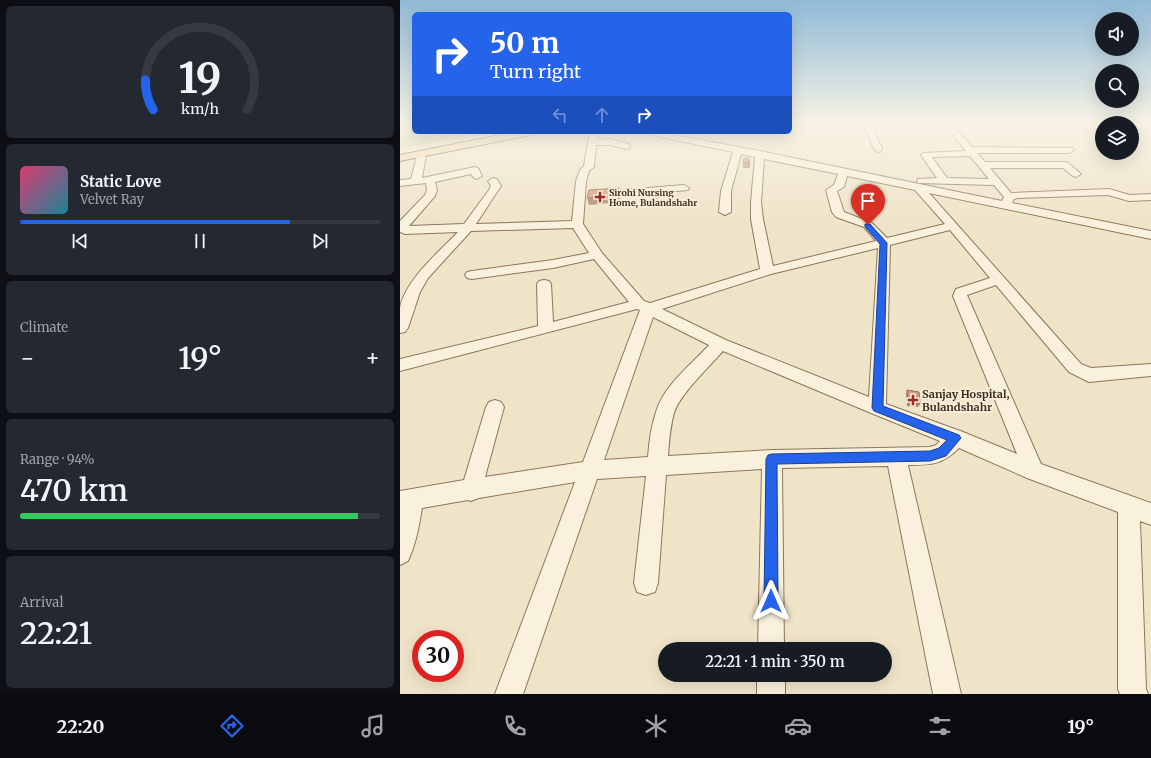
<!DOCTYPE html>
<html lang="en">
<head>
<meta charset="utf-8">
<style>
	body { margin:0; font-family:Merriweather,serif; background:#242831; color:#f1f3f6; height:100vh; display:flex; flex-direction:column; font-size:15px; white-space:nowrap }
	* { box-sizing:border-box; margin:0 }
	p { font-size:13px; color:#9ea1a6 }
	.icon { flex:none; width:22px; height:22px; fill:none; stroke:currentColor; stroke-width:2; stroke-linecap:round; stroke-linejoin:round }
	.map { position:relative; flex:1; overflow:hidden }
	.details { display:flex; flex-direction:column; gap:6px; padding:6px; background:#0d0f14; width:400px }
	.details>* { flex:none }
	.hud { position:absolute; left:12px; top:12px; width:380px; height:122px; border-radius:6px; box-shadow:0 4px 16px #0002; background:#2563eb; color:#fff; overflow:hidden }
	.buttons { position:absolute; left:695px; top:12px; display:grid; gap:8px }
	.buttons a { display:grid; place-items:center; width:44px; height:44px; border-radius:50%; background:#171b24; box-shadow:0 4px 16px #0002; font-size:20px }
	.speed { position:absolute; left:12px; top:630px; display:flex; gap:8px; font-size:20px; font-weight:700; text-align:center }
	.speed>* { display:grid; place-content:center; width:52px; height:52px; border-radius:50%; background:#171b24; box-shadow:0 4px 16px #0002; line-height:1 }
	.speed .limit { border:6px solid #d22; background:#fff; color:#111 }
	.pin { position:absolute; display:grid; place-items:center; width:34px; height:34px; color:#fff; margin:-41px -17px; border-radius:50% 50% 50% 0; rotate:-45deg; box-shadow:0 0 4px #0007 }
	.pin .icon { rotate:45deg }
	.me { position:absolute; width:44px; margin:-22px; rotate:0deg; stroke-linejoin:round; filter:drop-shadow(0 0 3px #0008) }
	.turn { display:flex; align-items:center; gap:14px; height:84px; padding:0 12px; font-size:18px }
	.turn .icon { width:52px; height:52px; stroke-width:2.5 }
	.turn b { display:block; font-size:28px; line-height:34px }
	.lanes { display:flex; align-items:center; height:38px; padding:0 12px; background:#0003; justify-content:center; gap:20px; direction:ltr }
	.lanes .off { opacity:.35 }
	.big { font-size:30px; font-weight:600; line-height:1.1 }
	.details .widget { flex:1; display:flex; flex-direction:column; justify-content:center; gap:6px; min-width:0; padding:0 14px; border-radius:6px; background:#242831 }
	.details .dial { align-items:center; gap:0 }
	.dial svg { height:104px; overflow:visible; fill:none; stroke:#363941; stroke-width:7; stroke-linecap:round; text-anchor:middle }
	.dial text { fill:#f1f3f6; stroke:none }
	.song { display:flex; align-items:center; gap:12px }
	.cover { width:48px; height:48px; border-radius:6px; background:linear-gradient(135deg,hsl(340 70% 55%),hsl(190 70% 35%)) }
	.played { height:4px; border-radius:2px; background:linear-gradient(90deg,#2563eb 75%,#363941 75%) }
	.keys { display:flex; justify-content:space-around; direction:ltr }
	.heat { display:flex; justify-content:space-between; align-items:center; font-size:22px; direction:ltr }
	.charge { height:6px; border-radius:3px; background:linear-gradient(90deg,#34c759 94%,#363941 0) }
	.trip { position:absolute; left:258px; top:642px; width:234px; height:40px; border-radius:20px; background:#171b24; box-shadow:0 4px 16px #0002; font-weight:600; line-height:40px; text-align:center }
	.dock { display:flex; height:64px; justify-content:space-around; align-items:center; background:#090b0e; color:#9ea1a6 }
	.dock .icon { width:28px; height:28px }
	.dock .current { color:#2563eb }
	.dock b { font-size:18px; color:#f1f3f6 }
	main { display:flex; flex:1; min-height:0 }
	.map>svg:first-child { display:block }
	.green { fill:#c9cf9b }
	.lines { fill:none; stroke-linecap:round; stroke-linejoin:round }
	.minor-casing { stroke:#8d765c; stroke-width:2 }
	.major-casing { stroke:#5b4430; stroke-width:2 }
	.minor { fill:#faf1dc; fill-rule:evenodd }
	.major { fill:#f3d9a0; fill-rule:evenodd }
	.wall { fill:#b2896c }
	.shaded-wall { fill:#916f58 }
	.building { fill:#cf9f7d; stroke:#916f58 }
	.route { fill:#2563eb; stroke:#184099 }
	.poi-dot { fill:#9e2a2b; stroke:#f7eed8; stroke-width:1.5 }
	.labels { text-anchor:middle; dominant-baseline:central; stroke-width:4; stroke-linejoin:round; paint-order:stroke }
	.far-poi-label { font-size:9px; font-weight:bold; fill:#3d2e20; stroke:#f7eed8; text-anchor:start }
	.poi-label { font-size:11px; font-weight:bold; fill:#3d2e20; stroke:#f7eed8; text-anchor:start }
</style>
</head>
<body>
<main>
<section class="details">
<div class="widget dial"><svg viewBox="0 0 100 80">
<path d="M14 69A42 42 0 1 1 86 69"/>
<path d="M14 69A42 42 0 0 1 8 46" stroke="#2563eb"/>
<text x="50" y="56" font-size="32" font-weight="700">19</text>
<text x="50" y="72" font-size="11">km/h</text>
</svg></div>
<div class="widget">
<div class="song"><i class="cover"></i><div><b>Static Love</b><p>Velvet Ray</p></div></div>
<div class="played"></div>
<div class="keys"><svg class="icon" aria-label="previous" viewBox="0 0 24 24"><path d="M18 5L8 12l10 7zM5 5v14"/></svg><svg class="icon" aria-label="pause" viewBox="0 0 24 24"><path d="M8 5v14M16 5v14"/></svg><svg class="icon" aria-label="next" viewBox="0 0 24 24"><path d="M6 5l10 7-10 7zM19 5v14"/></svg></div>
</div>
<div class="widget"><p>Climate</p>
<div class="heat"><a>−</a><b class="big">19°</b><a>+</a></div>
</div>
<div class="widget"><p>Range · 94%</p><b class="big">470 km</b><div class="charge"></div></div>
<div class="widget"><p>Arrival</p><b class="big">22:21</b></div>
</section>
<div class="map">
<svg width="751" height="694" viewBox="0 0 751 694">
	<rect width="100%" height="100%" fill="#f0e4c8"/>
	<path class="green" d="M0,125H14V132H88L0,149Z"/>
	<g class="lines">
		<defs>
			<path id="minor" d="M464,125H472L482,149L481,151L478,152L474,149Z
				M545,125H553L572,147L673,148L674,150L670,153H577L585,162H665L668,163L681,174L676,177L673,176L663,168H590L611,193L709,189L730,195L751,194V200L729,201L708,195L617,198L614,199L612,203L751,231V239L529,193L681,364L691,368L751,364V376L689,382L669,372L596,285L567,295L641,464L751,503V525L740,521L746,689L748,694H720L718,689V512L627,478L559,448C542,465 531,465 508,465L561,694H533L488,466L382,468L384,649H358L362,469L266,475L258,583L255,592L246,595L237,592L234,583L246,476L197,479L123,694H95L175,482L79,498L71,501L68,500L22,508C19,526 16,544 8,561L0,565V491L64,480L86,407L89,402L95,400L101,402L104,407L85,477L183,462L240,310L237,309L0,371V359L138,326L137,284L139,281L144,280L149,281L151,284L153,322L229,302L194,259L153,268L72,279L67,278L65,275L67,272L72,271L153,260L189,253L173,228L71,231L28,278L20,292L8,328L5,332L0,333C0,325 0,316 0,308C5,280 39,252 58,232L5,234L0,232V221L25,195L27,190L26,183L0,186V180L11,179L18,152L21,151L26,154L22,178L75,167L78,168L82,176L77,179L74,178L71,174L35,182L37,190L35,196L9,226L64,224L89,190L91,186L88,181L93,178L97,179L101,186L76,224L172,221L176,181L180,170L184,166L190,132H198L197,140L210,139L229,144L230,146L229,148L226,149L210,145H196L194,167L189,171L186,181L183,224L202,253L244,301L250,303L360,269L351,219V202L355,157L341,154L331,191V212L325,215L319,212L321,191L333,152L246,134L242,132H258L360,151L602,201L604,197L594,185L518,183L517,181L518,179L537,178L521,155L523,153L566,151ZM570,156L589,179L547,178L532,157ZM364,159L438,174L434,185L426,190L432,212L436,217L464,227L476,241L373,266L363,219L361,202ZM447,176L515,190L545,224L487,238L472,223L444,212L437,191L444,187ZM550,230L590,278L556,289L553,296L617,454L563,432L486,404L490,245ZM478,248L469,397L326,340L262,309L371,274ZM253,317L309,345C291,365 264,385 256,412C251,427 249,442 248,457L204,460ZM323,351L471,413L540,441L536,445L530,447L372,450L268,456C269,442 270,427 274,413C280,394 309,367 323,351Z
				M284,185L289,188L288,190L199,198L194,195L199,192Z
				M357,675H385V694H357Z"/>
			<path id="major" d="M115,132H136L131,135L0,161V155Z"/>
		</defs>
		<use href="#minor" class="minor-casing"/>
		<use href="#major" class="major-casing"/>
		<use href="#minor" class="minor"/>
		<use href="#major" class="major"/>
	</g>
	<path class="wall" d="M349,158L350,164L349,168H343V162Z
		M219,188L221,195L219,202L189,205L187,198Z
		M507,390L520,404L518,407L507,406L506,394Z"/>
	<path class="shaded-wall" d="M349,158L350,164L349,168L348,162Z
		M219,188L221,195L219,202L217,196Z"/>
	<path class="building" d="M344,158H349L348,162H343Z
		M219,188L217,196L187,198L189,190Z
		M507,390L519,392L520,404L508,402Z"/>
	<linearGradient id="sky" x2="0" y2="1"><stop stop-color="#8fbad6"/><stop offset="0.56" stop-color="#f8f3e6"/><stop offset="1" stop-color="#f8f3e6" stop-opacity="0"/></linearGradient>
	<rect width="751" height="222" fill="url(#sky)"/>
	<path class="route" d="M465,224H470L487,243L483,406L559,435L561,438L546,456L530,461L377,464L378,601L376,606L371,609L366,606L364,601L366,459L368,455L372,454L530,451L539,448L547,440L474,411L472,408L480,244L465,227Z"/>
	<g class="poi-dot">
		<path d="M198 191h4v4h4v4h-4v4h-4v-4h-4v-4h4z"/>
		<path d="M511 394h4v4h4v4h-4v4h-4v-4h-4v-4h4z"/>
	</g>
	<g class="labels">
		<g class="far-poi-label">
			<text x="209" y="192">Sirohi Nursing<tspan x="209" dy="10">Home, Bulandshahr</tspan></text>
		</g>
		<g class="poi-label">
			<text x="522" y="394">Sanjay Hospital,<tspan x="522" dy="13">Bulandshahr</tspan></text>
		</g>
	</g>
</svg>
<div class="buttons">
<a><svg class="icon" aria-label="sound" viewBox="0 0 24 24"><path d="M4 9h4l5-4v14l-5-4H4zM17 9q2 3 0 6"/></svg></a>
<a><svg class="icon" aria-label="search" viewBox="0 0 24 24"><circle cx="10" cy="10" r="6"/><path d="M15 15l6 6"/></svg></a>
<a><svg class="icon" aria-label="layers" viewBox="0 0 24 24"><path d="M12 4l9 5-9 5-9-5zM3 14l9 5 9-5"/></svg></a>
</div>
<div class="speed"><div class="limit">30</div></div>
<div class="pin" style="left:468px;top:225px;background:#d93025"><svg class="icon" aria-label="arrive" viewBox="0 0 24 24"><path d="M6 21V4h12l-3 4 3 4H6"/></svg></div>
<svg class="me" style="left:371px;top:601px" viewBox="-20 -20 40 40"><path d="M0-17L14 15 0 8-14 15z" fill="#2563eb" stroke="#fff" stroke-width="4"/></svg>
<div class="trip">22:21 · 1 min · 350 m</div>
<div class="hud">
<div class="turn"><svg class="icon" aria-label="right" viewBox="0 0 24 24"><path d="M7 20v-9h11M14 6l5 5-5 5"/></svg><div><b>50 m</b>Turn right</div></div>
<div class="lanes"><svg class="icon off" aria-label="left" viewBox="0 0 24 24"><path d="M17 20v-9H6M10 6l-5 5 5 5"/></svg><svg class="icon off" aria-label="ahead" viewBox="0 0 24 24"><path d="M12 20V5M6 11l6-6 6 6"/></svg><svg class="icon" aria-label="right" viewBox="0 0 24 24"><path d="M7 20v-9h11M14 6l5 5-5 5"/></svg></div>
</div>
</div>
</main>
<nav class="dock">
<b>22:20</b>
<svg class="icon current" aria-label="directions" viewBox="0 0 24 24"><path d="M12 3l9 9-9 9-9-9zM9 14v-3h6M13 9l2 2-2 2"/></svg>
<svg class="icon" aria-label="music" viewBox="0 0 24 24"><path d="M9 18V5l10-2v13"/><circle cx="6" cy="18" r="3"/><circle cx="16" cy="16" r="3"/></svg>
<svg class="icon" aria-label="phone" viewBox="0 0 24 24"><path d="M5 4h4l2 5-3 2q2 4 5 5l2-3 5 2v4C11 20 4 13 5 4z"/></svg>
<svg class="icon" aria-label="climate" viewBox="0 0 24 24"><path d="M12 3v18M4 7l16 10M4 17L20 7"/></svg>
<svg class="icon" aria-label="car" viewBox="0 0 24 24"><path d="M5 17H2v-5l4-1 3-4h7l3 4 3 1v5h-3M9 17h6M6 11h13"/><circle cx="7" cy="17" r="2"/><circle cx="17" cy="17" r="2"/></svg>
<svg class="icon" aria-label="filters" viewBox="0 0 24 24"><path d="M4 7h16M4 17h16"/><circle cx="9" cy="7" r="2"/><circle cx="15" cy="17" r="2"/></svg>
<b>19°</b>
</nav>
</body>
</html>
